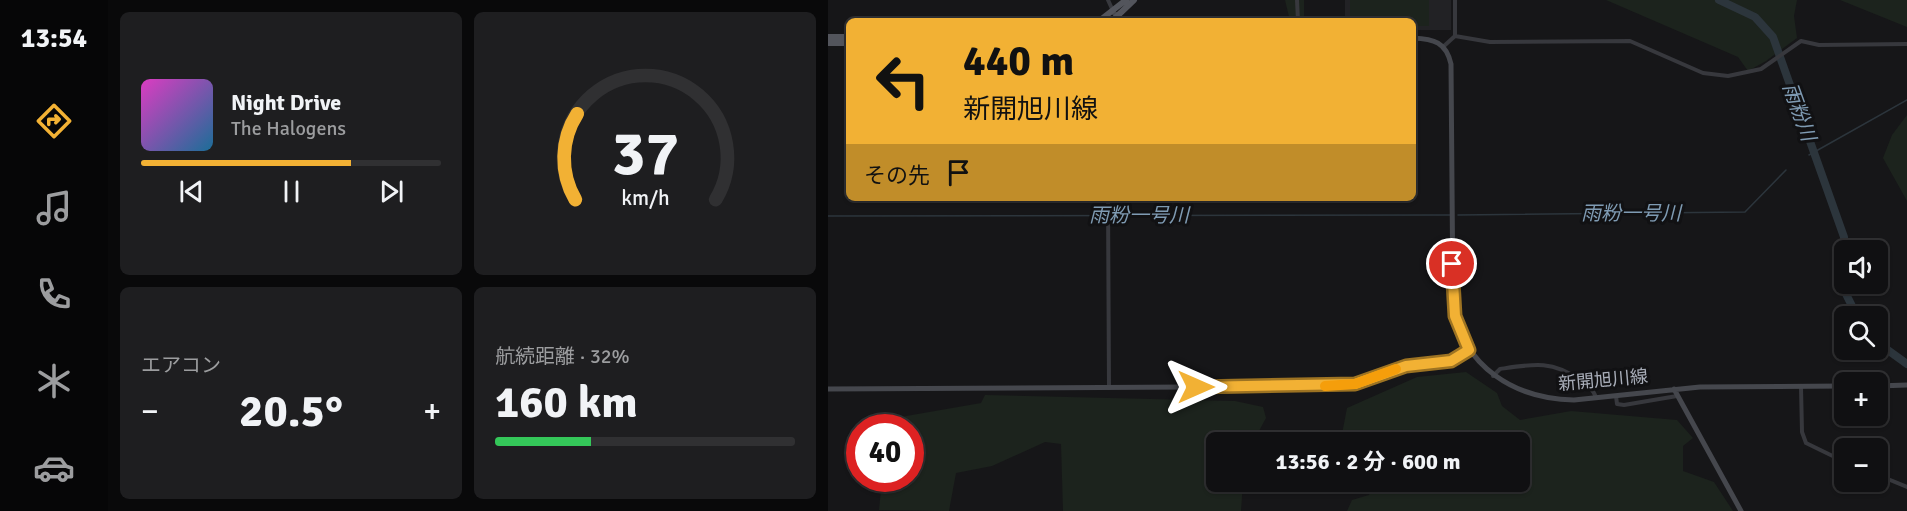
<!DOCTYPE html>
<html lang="ja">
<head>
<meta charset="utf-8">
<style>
	body { margin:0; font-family:Signika,"Noto Sans JP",sans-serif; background:#1e1e20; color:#f1f3f6; height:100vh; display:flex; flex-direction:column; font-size:22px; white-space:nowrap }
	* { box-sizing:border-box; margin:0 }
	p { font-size:20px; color:#9c9d9f }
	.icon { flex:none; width:33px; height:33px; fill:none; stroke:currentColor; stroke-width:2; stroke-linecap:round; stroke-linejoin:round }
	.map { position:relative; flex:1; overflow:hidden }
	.side { display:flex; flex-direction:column; gap:12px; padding:12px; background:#09090a; width:720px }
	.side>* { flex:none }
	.banner { position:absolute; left:18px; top:18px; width:570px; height:183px; border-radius:9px; box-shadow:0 2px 4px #0004,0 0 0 2px #303032; background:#f2b134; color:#111; overflow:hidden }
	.fabs { position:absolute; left:1006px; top:240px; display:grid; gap:12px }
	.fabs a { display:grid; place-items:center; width:54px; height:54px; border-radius:9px; background:#101012; box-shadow:0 2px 4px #0004,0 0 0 2px #303032; font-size:30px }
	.speed { position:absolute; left:18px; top:414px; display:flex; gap:12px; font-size:30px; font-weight:700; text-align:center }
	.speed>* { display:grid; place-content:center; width:78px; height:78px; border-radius:50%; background:#101012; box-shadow:0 2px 4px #0004,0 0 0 2px #303032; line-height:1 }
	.speed .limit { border:9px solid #d22; background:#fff; color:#111 }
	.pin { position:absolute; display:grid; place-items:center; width:51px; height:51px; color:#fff; margin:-26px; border:3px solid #fff; border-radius:50%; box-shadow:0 2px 6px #0007 }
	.me { position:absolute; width:66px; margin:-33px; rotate:90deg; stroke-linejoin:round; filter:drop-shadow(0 0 4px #0008) }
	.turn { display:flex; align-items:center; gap:21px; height:126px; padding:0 18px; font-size:27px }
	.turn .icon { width:78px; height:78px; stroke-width:2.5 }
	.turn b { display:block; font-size:42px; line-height:51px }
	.then { display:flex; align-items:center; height:57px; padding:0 18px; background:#0003; gap:12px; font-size:22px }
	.big { font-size:45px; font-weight:700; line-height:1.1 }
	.side .tile { flex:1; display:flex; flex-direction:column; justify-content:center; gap:9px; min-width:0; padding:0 21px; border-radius:9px; background:#1e1e20 }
	.side .dial { align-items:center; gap:0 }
	.dial svg { height:156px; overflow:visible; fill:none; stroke:#303032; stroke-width:7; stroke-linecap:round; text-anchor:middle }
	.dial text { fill:#f1f3f6; stroke:none }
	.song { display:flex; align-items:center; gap:18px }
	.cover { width:72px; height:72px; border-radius:9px; background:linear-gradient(135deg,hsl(310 70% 55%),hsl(200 70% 35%)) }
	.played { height:6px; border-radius:3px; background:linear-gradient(90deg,#f2b134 70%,#303032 70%) }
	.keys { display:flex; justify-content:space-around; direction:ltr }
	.heat { display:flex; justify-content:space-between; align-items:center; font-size:33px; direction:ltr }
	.charge { height:9px; border-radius:4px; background:linear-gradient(90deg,#34c759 32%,#303032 0) }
	.side .tiles { flex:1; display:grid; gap:12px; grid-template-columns:repeat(2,1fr) }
	.trip { position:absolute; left:378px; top:432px; width:324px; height:60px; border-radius:9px; background:#101012; box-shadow:0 2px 4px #0004,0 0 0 2px #303032; font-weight:700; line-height:60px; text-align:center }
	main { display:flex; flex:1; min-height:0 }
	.menu { display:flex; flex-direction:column; width:108px; justify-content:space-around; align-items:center; background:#060607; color:#9c9d9f }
	.menu .icon { width:42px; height:42px }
	.menu .current { color:#f2b134 }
	.menu b { font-size:27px; color:#f1f3f6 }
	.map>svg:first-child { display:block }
	.built { fill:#222225 }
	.green { fill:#1c231d }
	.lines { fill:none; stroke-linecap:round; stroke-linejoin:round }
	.stream { stroke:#2c353c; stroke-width:1.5 }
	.river { stroke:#2c353c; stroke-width:8 }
	.street { stroke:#37383d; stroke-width:4 }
	.secondary { stroke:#45474d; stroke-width:5 }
	.primary { stroke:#53555c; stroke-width:6 }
	.route-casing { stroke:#9d7322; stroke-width:15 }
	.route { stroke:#f2b134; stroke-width:10 }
	.slow { stroke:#f59e0b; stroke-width:10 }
	.labels { text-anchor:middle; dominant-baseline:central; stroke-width:6; stroke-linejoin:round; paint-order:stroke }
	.street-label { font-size:18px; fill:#a8adb8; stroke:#111113 }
	.water-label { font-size:20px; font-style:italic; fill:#7f9bb3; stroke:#111113 }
</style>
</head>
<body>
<main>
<nav class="menu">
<b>13:54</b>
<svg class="icon current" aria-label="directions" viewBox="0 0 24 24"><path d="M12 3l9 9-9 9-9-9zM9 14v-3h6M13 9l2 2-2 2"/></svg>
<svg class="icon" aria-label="music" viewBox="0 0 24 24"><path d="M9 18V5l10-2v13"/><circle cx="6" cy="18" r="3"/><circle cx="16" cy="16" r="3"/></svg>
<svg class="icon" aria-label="phone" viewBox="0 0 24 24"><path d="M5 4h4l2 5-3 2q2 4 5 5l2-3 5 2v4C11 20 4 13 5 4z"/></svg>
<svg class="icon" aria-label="climate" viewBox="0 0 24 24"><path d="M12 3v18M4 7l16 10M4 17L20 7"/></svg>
<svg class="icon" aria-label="car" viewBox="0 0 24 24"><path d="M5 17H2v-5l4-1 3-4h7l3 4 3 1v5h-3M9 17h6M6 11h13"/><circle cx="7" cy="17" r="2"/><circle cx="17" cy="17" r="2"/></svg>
</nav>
<section class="side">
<div class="tiles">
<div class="tile">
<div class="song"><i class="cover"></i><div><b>Night Drive</b><p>The Halogens</p></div></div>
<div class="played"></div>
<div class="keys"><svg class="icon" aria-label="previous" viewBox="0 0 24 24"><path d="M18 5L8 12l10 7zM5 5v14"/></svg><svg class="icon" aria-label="pause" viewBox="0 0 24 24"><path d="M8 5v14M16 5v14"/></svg><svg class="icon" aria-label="next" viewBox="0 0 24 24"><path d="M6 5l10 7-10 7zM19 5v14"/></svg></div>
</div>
<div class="tile dial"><svg viewBox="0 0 100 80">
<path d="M14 69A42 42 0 1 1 86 69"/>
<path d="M14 69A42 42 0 0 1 15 25" stroke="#f2b134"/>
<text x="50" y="56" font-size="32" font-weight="700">37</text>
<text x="50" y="72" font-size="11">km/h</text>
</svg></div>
<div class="tile"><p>エアコン</p>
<div class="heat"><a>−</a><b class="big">20.5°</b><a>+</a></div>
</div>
<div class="tile"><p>航続距離 · 32%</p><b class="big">160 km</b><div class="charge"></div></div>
</div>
</section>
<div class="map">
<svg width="1079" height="511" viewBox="0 0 1079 511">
	<rect width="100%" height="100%" fill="#161618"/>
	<path class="built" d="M517,0H623V30H585V21H517Z"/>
	<path class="green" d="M457,0H476V21H462Z
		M522,0H601V26H585V21H522Z
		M778,0H969L966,16L969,38L938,61L920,71L910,57Z
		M1012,0H1079V27Z
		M1079,115V201L1055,158L1064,135Z
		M638,372L669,393L674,406L692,420L743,411L849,420L865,438L855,446V471L886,482L905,511H519L524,500L541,495L548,482H692V442H450V439L514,434L519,408L589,377Z
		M157,395L407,401L435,407L438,418L425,442H388V482H415L413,511H235L233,444L217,442L164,466L128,473L121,511L51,510L54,479L82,478V428L58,427L61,419L153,403Z"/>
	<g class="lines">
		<path class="stream" d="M981,155L1079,100
			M630,215L917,212L958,170
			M0,216L622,215"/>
		<path class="river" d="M891,0L927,17L945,37L1016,237L1017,250
			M1017,256V292L1029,316
			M1050,343L1079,364"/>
		<path class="street" d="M280,0L285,11
			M469,0L470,21
			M627,0V36
			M616,46L627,36L662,42L802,41L875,73L900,76L933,69L973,41L991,45L1079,44
			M280,198L281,388
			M665,376L672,369C705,364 724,360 752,380C759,385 765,389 768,397
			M973,387L974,432L978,443L1017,462
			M788,396L789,404L796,405L849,396
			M1050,475L1079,487"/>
		<path class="secondary" d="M286,13L295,21
			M585,38C606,39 618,42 623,64L625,306C635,367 687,399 746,400L872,387L1017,386
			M1050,386L1079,385
			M0,389L510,386C535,383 554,372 578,366C600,360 622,366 641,350
			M846,389L913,511"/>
		<path class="primary" d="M271,21L298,0
			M284,21L306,0
			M0,37H21
			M0,43H21"/>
	</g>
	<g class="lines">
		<defs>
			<path id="route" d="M368,387L527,384L578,366L623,361L641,350L627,316L624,264"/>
		</defs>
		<use href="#route" class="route-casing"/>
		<use href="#route" class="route"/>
		<path class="slow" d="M497,386L527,384L568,369"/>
	</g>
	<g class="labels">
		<g class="street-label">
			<text transform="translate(775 380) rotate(-5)">新開旭川線</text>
		</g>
		<g class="water-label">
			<text transform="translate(971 112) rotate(70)">雨粉川</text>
			<text x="803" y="213">雨粉一号川</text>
			<text x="311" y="215">雨粉一号川</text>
		</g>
	</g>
</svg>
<div class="fabs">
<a><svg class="icon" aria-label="sound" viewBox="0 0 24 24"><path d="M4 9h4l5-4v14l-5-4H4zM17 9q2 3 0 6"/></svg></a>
<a><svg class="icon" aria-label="search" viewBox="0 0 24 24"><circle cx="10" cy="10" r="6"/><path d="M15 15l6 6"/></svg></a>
<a>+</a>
<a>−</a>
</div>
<div class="speed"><div class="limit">40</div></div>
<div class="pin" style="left:624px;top:264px;background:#d93025"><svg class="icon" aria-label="arrive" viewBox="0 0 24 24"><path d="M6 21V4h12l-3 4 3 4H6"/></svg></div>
<svg class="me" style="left:368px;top:387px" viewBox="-20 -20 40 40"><path d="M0-17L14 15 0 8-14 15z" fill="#f2b134" stroke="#fff" stroke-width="4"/></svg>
<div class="trip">13:56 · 2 分 · 600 m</div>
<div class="banner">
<div class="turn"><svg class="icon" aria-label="left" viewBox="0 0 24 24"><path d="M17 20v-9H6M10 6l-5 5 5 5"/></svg><div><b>440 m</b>新開旭川線</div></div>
<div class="then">その先<svg class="icon" aria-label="arrive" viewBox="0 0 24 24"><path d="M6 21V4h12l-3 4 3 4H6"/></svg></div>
</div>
</div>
</main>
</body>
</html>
